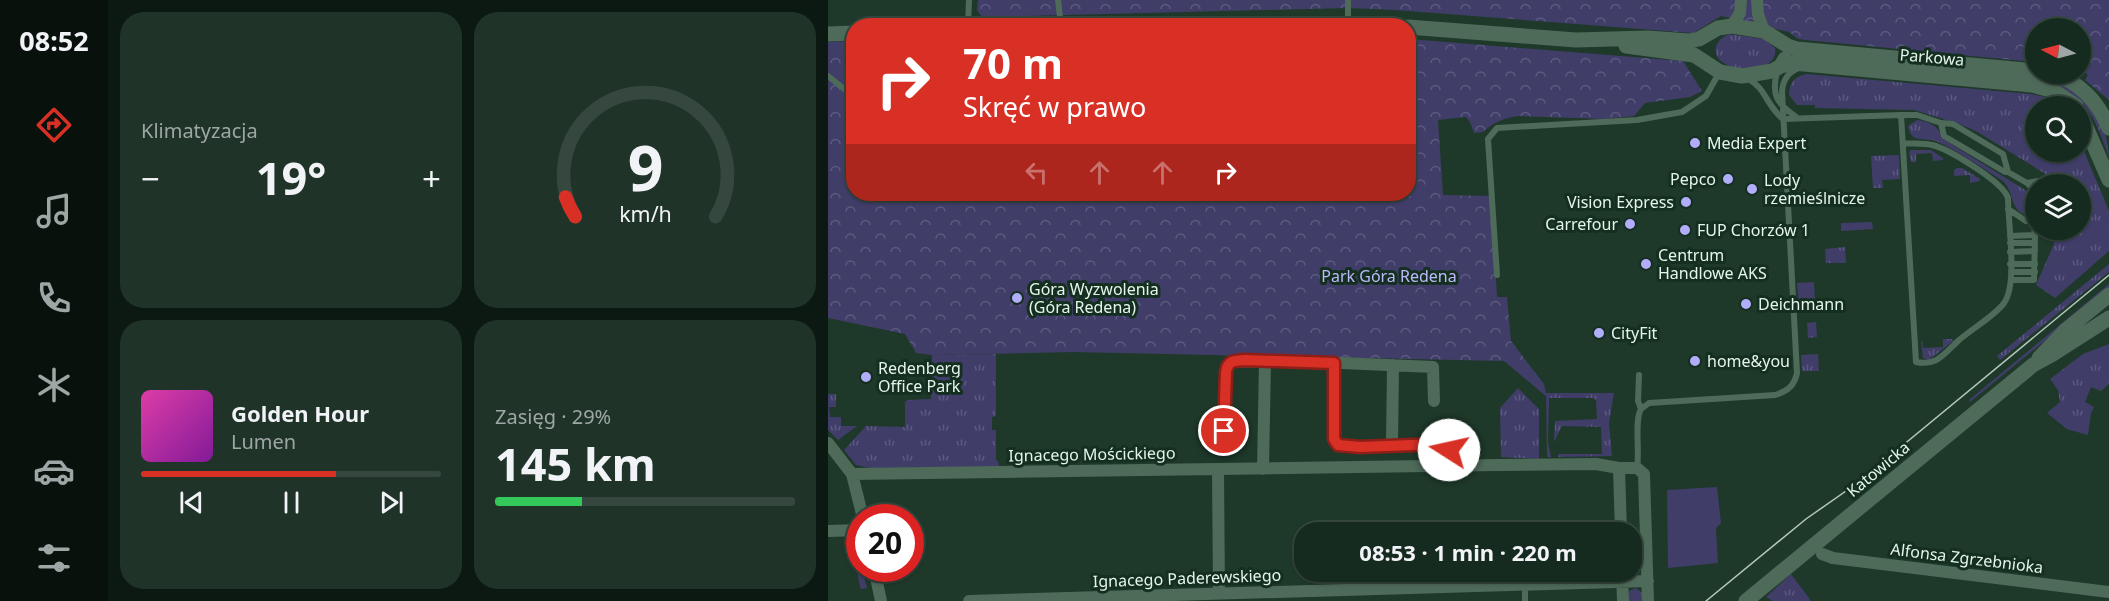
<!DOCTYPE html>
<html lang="pl">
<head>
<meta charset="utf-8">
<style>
	body { margin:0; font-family:"Noto Sans",sans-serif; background:#1f3329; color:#f1f3f6; height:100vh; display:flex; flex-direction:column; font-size:22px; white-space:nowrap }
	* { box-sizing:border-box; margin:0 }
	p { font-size:20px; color:#9ea7a5 }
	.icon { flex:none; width:33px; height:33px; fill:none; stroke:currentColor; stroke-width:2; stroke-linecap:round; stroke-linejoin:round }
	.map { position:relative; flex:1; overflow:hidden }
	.drawer { display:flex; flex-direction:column; gap:12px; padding:12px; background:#0c1812; width:720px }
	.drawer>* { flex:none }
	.hud { position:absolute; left:18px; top:18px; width:570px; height:183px; border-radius:24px; box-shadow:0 2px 4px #0004,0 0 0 2px #35473e; background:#d93025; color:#fff; overflow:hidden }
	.needle { width:39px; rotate:276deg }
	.buttons { position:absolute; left:1197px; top:18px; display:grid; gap:12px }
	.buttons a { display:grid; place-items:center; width:66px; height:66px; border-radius:50%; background:#162b20; box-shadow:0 2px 4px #0004,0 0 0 2px #35473e; font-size:30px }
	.speed { position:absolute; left:18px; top:504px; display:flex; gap:12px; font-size:30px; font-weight:700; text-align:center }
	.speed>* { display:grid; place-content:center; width:78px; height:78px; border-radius:50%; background:#162b20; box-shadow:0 2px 4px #0004,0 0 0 2px #35473e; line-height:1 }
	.speed .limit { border:9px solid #d22; background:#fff; color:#111 }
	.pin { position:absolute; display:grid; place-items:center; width:51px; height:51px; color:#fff; margin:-26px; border:3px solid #fff; border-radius:50%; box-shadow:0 2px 6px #0007 }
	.me { position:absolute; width:66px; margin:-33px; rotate:280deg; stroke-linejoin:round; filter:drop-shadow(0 0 4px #0008) }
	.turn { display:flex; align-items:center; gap:21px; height:126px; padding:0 18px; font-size:27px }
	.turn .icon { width:78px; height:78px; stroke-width:2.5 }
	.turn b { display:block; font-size:42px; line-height:51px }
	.lanes { display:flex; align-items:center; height:57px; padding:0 18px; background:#0003; justify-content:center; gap:30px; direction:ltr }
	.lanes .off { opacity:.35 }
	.big { font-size:45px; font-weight:700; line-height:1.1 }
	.drawer .card { flex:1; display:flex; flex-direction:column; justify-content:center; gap:9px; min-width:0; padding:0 21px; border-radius:24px; background:#1f3329 }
	.drawer .dial { align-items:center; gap:0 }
	.dial svg { height:156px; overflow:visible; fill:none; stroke:#35473e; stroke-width:7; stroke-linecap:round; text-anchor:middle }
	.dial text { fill:#f1f3f6; stroke:none }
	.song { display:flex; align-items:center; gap:18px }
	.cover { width:72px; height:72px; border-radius:9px; background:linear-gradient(135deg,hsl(320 70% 55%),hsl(290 70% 35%)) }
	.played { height:6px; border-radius:3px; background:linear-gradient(90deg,#d93025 65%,#35473e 65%) }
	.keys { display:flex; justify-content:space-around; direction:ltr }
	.heat { display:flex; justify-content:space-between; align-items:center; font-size:33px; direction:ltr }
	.charge { height:9px; border-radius:4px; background:linear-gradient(90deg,#34c759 29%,#35473e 0) }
	.drawer .tiles { flex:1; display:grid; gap:12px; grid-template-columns:repeat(2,1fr) }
	.trip { position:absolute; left:466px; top:522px; width:348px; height:60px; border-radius:24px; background:#162b20; box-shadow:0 2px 4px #0004,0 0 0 2px #35473e; font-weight:700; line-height:60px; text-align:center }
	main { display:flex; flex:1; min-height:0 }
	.tab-bar { display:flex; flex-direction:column; width:108px; justify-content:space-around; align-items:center; background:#09110d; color:#9ea7a5 }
	.tab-bar .icon { width:42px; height:42px }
	.tab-bar .on { color:#d93025 }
	.tab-bar b { font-size:27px; color:#f1f3f6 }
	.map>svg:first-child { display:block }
	.grass { fill:url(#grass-tufts) }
	.forest { fill:url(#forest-crowns) }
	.garden { fill:#403d69 }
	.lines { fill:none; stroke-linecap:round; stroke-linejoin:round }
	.service { stroke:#4e6a59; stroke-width:6 }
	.minor { stroke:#4e6a59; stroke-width:12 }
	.tertiary { stroke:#4e6a59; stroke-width:15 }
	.tram { stroke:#b5c8bc; stroke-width:1.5 }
	.route-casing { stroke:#8d1f18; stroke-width:15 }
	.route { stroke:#d93025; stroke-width:10 }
	.poi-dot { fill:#b1adfa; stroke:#142f20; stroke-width:2 }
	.labels { text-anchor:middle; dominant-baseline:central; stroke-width:6; stroke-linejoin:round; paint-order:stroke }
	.street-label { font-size:16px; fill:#e5f5eb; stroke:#142f20 }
	.poi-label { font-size:16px; fill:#e5f5eb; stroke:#142f20; text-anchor:start }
	.park-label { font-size:16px; fill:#bcbafc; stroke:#142f20 }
</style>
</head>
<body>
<main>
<nav class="tab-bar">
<b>08:52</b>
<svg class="icon on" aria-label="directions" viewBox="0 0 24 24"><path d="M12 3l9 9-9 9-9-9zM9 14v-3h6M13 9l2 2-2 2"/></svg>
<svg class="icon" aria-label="music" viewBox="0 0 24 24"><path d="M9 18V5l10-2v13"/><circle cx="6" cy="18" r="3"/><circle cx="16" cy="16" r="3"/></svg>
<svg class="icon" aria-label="phone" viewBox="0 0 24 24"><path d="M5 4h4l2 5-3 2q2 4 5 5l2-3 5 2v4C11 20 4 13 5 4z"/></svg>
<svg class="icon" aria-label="climate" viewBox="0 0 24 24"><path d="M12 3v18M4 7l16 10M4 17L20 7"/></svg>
<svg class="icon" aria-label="car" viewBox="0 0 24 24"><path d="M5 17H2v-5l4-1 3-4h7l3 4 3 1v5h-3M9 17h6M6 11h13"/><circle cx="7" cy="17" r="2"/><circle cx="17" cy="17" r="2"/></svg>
<svg class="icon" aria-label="filters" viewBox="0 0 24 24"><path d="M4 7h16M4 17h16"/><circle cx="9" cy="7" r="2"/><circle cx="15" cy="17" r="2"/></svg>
</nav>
<section class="drawer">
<div class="tiles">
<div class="card"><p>Klimatyzacja</p>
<div class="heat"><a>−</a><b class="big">19°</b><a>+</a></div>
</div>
<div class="card dial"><svg viewBox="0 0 100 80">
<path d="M14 69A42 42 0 1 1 86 69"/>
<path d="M14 69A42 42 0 0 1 9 59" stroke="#d93025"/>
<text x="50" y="56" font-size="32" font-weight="700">9</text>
<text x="50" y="72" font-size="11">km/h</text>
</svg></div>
<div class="card">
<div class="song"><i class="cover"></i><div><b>Golden Hour</b><p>Lumen</p></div></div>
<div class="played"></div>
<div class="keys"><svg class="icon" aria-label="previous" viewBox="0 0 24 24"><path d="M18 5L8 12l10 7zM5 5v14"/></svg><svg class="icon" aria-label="pause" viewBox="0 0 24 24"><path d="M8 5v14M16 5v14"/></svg><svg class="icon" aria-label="next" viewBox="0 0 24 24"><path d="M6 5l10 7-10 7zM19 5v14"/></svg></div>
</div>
<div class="card"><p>Zasięg · 29%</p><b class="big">145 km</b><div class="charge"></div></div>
</div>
</section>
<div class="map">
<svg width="1281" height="601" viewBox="0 0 1281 601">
	<defs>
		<pattern id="grass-tufts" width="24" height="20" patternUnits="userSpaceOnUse" patternTransform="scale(1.5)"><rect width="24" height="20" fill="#403d69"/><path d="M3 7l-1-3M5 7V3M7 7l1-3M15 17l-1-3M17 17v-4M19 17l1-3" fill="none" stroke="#5b5a7f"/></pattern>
		<pattern id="forest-crowns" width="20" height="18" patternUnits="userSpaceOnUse" patternTransform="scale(1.5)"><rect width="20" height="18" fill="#403d69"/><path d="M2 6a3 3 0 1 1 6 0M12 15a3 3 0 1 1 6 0" fill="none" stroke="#5b5a7f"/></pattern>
	</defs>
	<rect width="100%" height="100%" fill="#1e392a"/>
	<path class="grass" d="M901,34L936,39L947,48C952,78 882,74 888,47C890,40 895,37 901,34Z
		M979,74L1203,94L1222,98L1233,106H1208V152H1252L1253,144L1281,211V251L1227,298L1208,285L1226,244V230H1252V184H1221L1224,178L1148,131L1131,124L1086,110L987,108V105H969L961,95C961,83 967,76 979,74Z
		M1200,75C1210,77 1222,77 1232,82C1259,96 1281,126 1281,157C1273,136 1265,108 1244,95C1230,87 1214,82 1200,75Z
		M1089,120C1103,122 1110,126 1115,139L1205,195L1207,197V211L1199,215C1182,212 1186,191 1175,181C1154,168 1132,152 1110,142C1097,136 1083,145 1080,126Z
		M1083,150H1103L1116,159L1114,160L1105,161L1104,153L1088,154V162H1083L1081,152Z
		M1071,155L1072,179L1054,180L1055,188H1045L1043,156Z
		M1129,168H1134L1152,179V181L1142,183V175L1126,176V170Z
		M1044,222L1045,229L1013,231V223Z
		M1017,247L1018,263H998L997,249Z
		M1281,264V272L1172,360L1169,356Z
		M986,282L987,305L971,306L969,283Z
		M1281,284V288L1142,402L1141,400Z
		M988,322L989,337L980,338L979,323Z
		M1115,339H1124L1125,341L1101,360L1095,358L1093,342L1094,340L1095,348L1115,347Z
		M1281,344V384L1273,391L1263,387L1257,402L1266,407L1263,413L1260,435L1239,429L1219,413L1232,402L1230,390L1222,379L1255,354Z
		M168,354V416L164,417V430H168V460L170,461L171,467L42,468L28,465L16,450L38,426L77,427V402L80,400L103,399L104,355Z
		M990,354L991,371H974L973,355Z
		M690,388L711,409V459L673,457L672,408Z
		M718,393H786L781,423L784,456L730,457V454H774L773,427L734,426L726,442L727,421L769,419L768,400L765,398H721L720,442L723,457H719Z
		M0,394H8V407H1L2,417H13V426H29L10,440L0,430Z
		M24,542L28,545L32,568L34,569L39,588L33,589L32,587Z
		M963,574L983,601H945L938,597Z
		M808,588L815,594V601H799L801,591Z"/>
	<path class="forest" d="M150,0H1281V100L1257,80L1260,75L1253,69L1252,28H1208L1207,62L978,40L970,39L961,32L893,16L865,33L567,10L520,8L154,17L149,10Z
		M581,39L855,61L874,91L862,97L817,103L806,116L776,119L691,116C676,118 666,122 655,132L646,133L642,122L638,117L610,120L615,195L663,196L669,297H679L683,341L716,384L719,397L676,361L245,352L104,355L88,353L77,334L0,318V42L25,41L26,194H580Z"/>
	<path class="garden" d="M889,487L893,523L888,528L890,563L840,568L839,490Z"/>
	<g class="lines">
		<path class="service" d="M230,0L233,26
			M520,25V0
			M140,26L141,0
			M949,72C943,96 949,103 968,117
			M0,76L26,97
			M919,78C939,89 937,104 955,119L1073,115L1088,362C1109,366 1115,355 1130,341C1142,330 1168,315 1176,303C1190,284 1180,224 1180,198C1175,182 1121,149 1104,145C1095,143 1084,144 1075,143
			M1073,115H1089L1113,123L1116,136L1177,172H1180L1199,183L1208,192
			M1113,123L1125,124L1175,154L1180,172
			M1199,183L1210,181L1215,184
			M1180,209L1198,221L1207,220
			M1182,236L1207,235
			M1182,243H1207
			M1182,252L1207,251
			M1182,264H1207
			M1183,272H1207
			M669,275L660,139L669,128L809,120L854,112L878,96L891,73
			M1183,280H1206L1207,235L1205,221
			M506,363V439L510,445L532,447L611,444L617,445L621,450L622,466
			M811,375L810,401L813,409
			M809,468C812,453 806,420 813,409C814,408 820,404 821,403L947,395C959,391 966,387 969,373L954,91C955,80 960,72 971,68
			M697,592V601"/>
		<path class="minor" d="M929,0L930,14L936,31
			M904,26L912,13L913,0
			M396,431L398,372L399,365L402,362L468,361L605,367L606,401
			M0,443L24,474L35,518
			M564,445L565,365
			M791,468L793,532
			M435,469L437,361
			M390,470L391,594
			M24,474L670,465L768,464L791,468H809L816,474L820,601
			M0,531L32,530
			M994,554L1005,558L1281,592
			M46,568L53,601
			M794,572L795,601
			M141,601L820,581"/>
		<path class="tertiary" d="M424,26H526
			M580,27L748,40L820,38L861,41L871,39L890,28L904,26L936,31L960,46L969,49L1208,71
			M0,34L26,33
			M798,46L866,55L892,72L914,76L944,71L953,66L957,59
			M953,66L965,63L1204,85L1226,91L1248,106
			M1224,74C1251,81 1270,102 1281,128
			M1252,113L1281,180
			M1211,358L1238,330L1281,295
			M918,601L1205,365L1225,354L1281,318"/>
		<path class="tram" d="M878,601L978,519L1028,484L1281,275"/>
	</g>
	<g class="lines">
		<defs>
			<path id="route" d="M396,431L398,372C400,360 406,361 417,360L506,363V439L510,445L532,447L611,444L616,445L621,450"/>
		</defs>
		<use href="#route" class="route-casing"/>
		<use href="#route" class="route"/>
	</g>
	<g class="poi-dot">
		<circle cx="867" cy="143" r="6"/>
		<circle cx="900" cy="179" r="6"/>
		<circle cx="924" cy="189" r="6"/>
		<circle cx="858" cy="202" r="6"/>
		<circle cx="802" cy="224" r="6"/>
		<circle cx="857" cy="230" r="6"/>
		<circle cx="818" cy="264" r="6"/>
		<circle cx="189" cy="298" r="6"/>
		<circle cx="918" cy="304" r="6"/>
		<circle cx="771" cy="333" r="6"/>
		<circle cx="867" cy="361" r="6"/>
		<circle cx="38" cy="377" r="6"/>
	</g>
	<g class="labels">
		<g class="street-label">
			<text transform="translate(1104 57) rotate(5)">Parkowa</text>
			<text transform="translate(264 454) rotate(-1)">Ignacego Mościckiego</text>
			<text transform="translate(1050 469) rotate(-40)">Katowicka</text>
			<text transform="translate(1139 558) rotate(7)">Alfonsa Zgrzebnioka</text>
			<text transform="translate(359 578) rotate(-2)">Ignacego Paderewskiego</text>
		</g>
		<g class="poi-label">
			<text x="879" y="143">Media Expert</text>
			<text x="888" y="179" text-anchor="end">Pepco</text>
			<text x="936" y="180">Lody<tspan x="936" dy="18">rzemieślnicze</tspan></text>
			<text x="846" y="202" text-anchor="end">Vision Express</text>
			<text x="790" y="224" text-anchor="end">Carrefour</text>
			<text x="869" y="230">FUP Chorzów 1</text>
			<text x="830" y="255">Centrum<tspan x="830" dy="18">Handlowe AKS</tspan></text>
			<text x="201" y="289">Góra Wyzwolenia<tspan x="201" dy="18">(Góra Redena)</tspan></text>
			<text x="930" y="304">Deichmann</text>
			<text x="783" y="333">CityFit</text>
			<text x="879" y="361">home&amp;you</text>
			<text x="50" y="368">Redenberg<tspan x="50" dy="18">Office Park</tspan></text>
		</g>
		<g class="park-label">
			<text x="561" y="276">Park Góra Redena</text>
		</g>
	</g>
</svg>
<div class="buttons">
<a><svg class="needle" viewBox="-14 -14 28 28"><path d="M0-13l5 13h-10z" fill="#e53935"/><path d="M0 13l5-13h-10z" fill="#9ea7a5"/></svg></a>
<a><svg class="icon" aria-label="search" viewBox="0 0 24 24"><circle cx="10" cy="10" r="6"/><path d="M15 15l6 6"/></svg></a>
<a><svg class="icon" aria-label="layers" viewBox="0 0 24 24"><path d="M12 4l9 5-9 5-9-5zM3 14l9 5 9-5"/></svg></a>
</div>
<div class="speed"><div class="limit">20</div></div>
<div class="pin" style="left:396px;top:431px;background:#d93025"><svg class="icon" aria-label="arrive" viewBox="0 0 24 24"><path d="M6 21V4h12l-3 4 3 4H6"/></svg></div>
<svg class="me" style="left:621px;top:450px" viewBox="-20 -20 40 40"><circle r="19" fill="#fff"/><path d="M0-13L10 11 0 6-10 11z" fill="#d93025"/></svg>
<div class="trip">08:53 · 1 min · 220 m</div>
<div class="hud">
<div class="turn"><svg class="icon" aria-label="right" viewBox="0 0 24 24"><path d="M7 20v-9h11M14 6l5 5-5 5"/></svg><div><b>70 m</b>Skręć w prawo</div></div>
<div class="lanes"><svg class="icon off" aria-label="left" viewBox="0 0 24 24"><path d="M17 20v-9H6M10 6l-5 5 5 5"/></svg><svg class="icon off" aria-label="ahead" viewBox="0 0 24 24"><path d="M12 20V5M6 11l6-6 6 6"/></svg><svg class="icon off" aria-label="ahead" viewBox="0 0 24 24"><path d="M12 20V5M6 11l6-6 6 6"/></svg><svg class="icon" aria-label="right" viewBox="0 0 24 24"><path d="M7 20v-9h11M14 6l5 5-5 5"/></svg></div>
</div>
</div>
</main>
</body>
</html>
